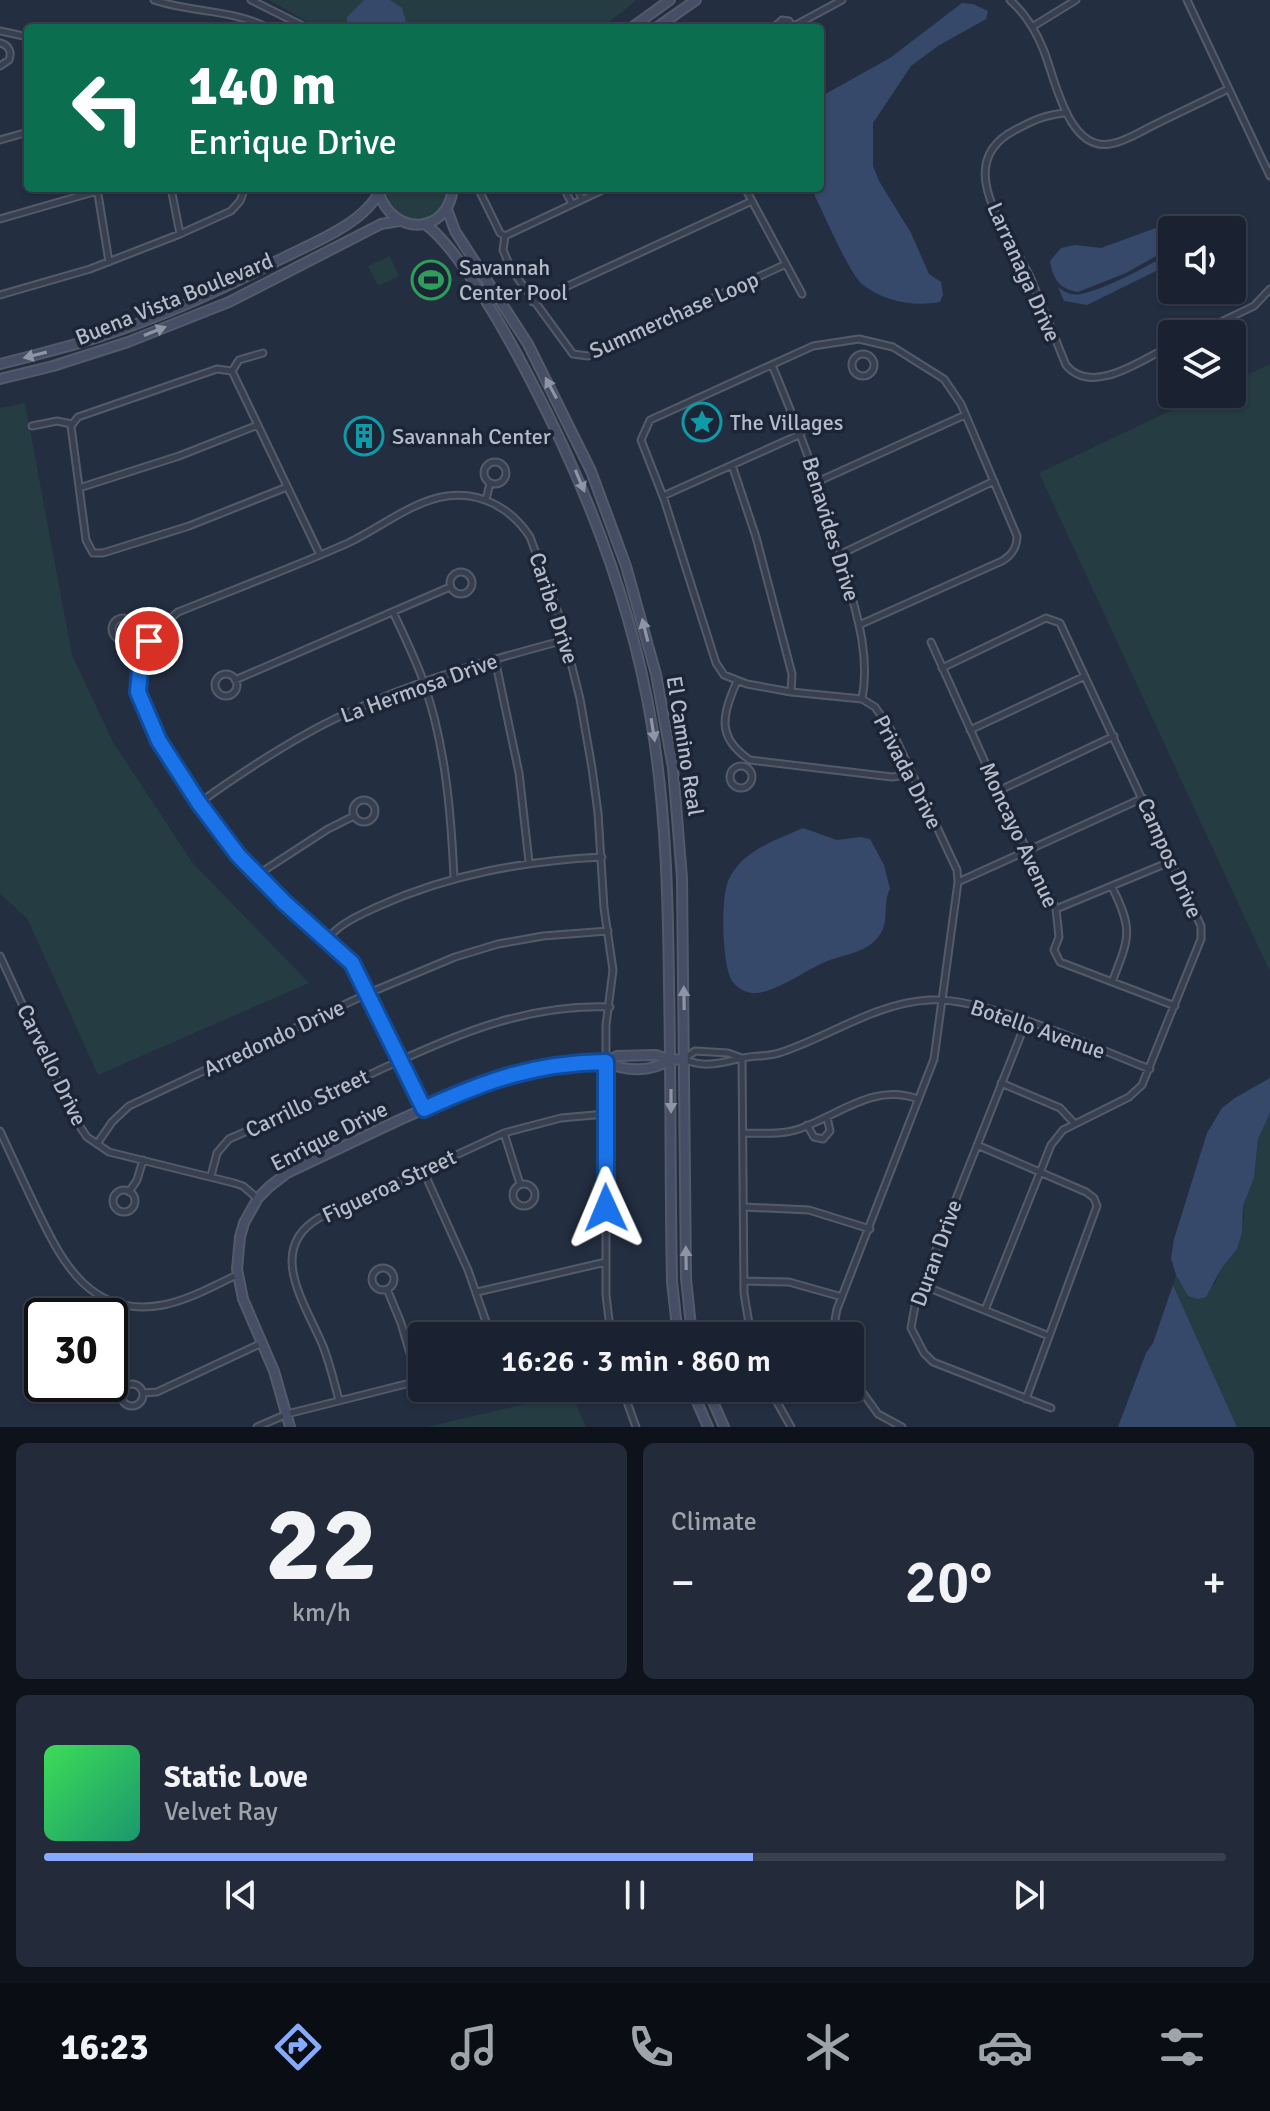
<!DOCTYPE html>
<html lang="en">
<head>
<meta charset="utf-8">
<style>
	body { margin:0; font-family:Signika,sans-serif; background:#232a39; color:#f1f3f6; height:100vh; display:flex; flex-direction:column; font-size:30px; white-space:nowrap }
	* { box-sizing:border-box; margin:0 }
	p { font-size:26px; color:#9fa4ab }
	.icon { flex:none; width:44px; height:44px; fill:none; stroke:currentColor; stroke-width:2; stroke-linecap:round; stroke-linejoin:round }
	.map { position:relative; height:1427px; overflow:hidden }
	.sheet { display:flex; flex-direction:column; gap:16px; padding:16px; background:#0e131b; flex:1 }
	.sheet>* { flex:none }
	.guide { position:absolute; left:24px; top:24px; width:800px; height:168px; border-radius:8px; box-shadow:0 2px 6px #0004,0 0 0 2px #383f4d; background:#0b6e4f; color:#fff; overflow:hidden }
	.controls { position:absolute; left:1158px; top:216px; display:grid; gap:16px }
	.controls a { display:grid; place-items:center; width:88px; height:88px; border-radius:8px; background:#1a2231; box-shadow:0 2px 6px #0004,0 0 0 2px #383f4d; font-size:40px }
	.speed { position:absolute; left:24px; top:1298px; display:flex; gap:16px; font-size:40px; font-weight:700; text-align:center }
	.speed>* { display:grid; place-content:center; width:104px; height:104px; border-radius:50%; background:#1a2231; box-shadow:0 2px 6px #0004,0 0 0 2px #383f4d; line-height:1 }
	.speed .limit { border:4px solid #111; border-radius:12px; background:#fff; color:#111 }
	.pin { position:absolute; display:grid; place-items:center; width:68px; height:68px; color:#fff; margin:-34px; border:4px solid #fff; border-radius:50%; box-shadow:0 2px 8px #0007 }
	.me { position:absolute; width:88px; margin:-44px; rotate:359deg; stroke-linejoin:round; filter:drop-shadow(0 0 6px #0008) }
	.turn { display:flex; align-items:center; gap:28px; height:168px; padding:0 32px; font-size:36px }
	.turn .icon { width:104px; height:104px; stroke-width:2.5 }
	.turn b { display:block; font-size:56px; line-height:68px }
	.big { font-size:60px; font-weight:600; line-height:1.1 }
	.sheet .tile { flex:1; display:flex; flex-direction:column; justify-content:center; gap:12px; min-width:0; padding:0 28px; border-radius:12px; background:#232a39 }
	.sheet .dial { align-items:center; gap:0 }
	.dial b { font-size:104px; line-height:1 }
	.song { display:flex; align-items:center; gap:24px }
	.cover { width:96px; height:96px; border-radius:12px; background:linear-gradient(135deg,hsl(130 70% 55%),hsl(160 70% 35%)) }
	.played { height:8px; border-radius:4px; background:linear-gradient(90deg,#86abfe 60%,#383f4d 60%) }
	.keys { display:flex; justify-content:space-around; direction:ltr }
	.heat { display:flex; justify-content:space-between; align-items:center; font-size:44px; direction:ltr }
	.sheet .tiles { flex:1; display:grid; gap:16px; grid-template-columns:1fr 1fr }
	.tile:last-child { grid-column:span 2 }
	.trip { position:absolute; left:408px; top:1322px; width:456px; height:80px; border-radius:8px; background:#1a2231; box-shadow:0 2px 6px #0004,0 0 0 2px #383f4d; font-weight:600; line-height:80px; text-align:center }
	.menu { display:flex; height:128px; justify-content:space-around; align-items:center; background:#0a0e14; color:#9fa4ab }
	.menu .icon { width:56px; height:56px }
	.menu .current { color:#86abfe }
	.menu b { font-size:36px; color:#f1f3f6 }
	.map>svg:first-child { display:block }
	.green { fill:#253c42 }
	.water { fill:#37496b }
	.lines { fill:none; stroke-linecap:round; stroke-linejoin:round }
	.street-casing { stroke:#535b6b; stroke-width:9 }
	.secondary-casing { stroke:#535b6b; stroke-width:12 }
	.street { stroke:#384050; stroke-width:5 }
	.secondary { stroke:#454e64; stroke-width:8 }
	.oneway { fill:#8d95a7 }
	.route-casing { stroke:#114b97; stroke-width:20 }
	.route { stroke:#1a73e8; stroke-width:14 }
	.labels { text-anchor:middle; dominant-baseline:central; stroke-width:7; stroke-linejoin:round; paint-order:stroke }
	.poi-label { font-size:22px; fill:#b4bbcb; stroke:#1c2535; text-anchor:start }
	.street-label { font-size:22px; fill:#b4bbcb; stroke:#1c2535 }
</style>
</head>
<body>
<div class="map">
<svg width="1270" height="1427" viewBox="0 0 1270 1427">
	<rect width="100%" height="100%" fill="#232e41"/>
	<path class="green" d="M269,0H637L601,28H318Z
		M384,188H412L411,192L418,194L420,188H448C444,230 392,229 384,188Z
		M390,256L399,276L378,286L368,266Z
		M1270,364V972L1039,473L1206,394H1232V382Z
		M25,403L72,655L113,742L192,862L309,983L98,1075L27,918L0,894V408Z
		M1270,1113V1427H1237L1173,1285L1176,1275L1188,1296L1215,1284L1221,1269L1237,1249L1244,1217L1243,1206L1254,1178L1258,1139Z
		M571,1393L586,1427H427Z"/>
	<path class="water" d="M364,0H390L402,8L406,22L401,28H347V17Z
		M962,3L973,4L988,11L986,19L938,46L911,66L873,123V166L879,181L911,233L929,274L941,282L943,295L940,302C914,307 882,301 862,284C848,272 821,207 811,188H820V97L890,58Z
		M1164,225L1172,231V247L1126,273L1078,292C1060,289 1053,280 1050,261L1061,248L1075,245L1101,248Z
		M1172,251V263L1087,305L1064,301L1058,287C1064,292 1072,296 1081,294C1108,288 1149,266 1172,251Z
		M437,267L445,284L425,294L417,277Z
		M803,828L837,840L860,837L870,839L884,865L890,889C882,904 890,922 879,936C865,954 844,954 825,962C806,970 772,995 752,993C744,992 737,988 732,981C722,965 720,896 729,879C744,849 775,841 803,828Z
		M1270,1078V1113L1258,1139L1254,1178L1243,1206L1242,1232L1237,1249L1221,1269L1206,1297L1198,1299L1188,1296L1176,1275L1171,1258L1174,1239L1207,1133L1222,1108L1235,1098Z
		M1173,1285L1237,1427H1118L1146,1353L1153,1343Z"/>
	<g class="lines">
		<defs>
			<path id="street" d="M154,0C192,13 232,9 268,28
				M251,0L307,28
				M1010,0C1026,14 1036,31 1044,51C1055,79 1068,151 1110,144C1124,142 1138,133 1150,127C1176,114 1202,102 1228,89
				M1187,0L1270,176
				M794,26L842,0
				M1032,27L1076,0
				M773,28L782,20L789,21L794,28
				M0,31L28,37
				M0,43C9,45 12,52 9,60L0,66
				M1067,113C1046,114 1032,121 1015,130C949,164 1010,233 1031,279C1043,307 1054,336 1066,365C1092,397 1143,359 1172,345
				M0,140L28,132
				M97,188L109,262
				M171,188L180,234
				M478,188L500,233L505,236
				M564,188L572,204
				M577,188L582,199
				M607,188L505,236L503,250L511,269L573,354L588,356L786,264
				M745,188L802,294
				M0,219L97,191
				M0,295L90,269L180,234L231,211L240,201L245,188
				M533,302L752,201
				M1196,334L1254,306L1270,289
				M852 365a11 11 0 1 1 22 0a11 11 0 1 1-22 0Z
				M772,365C801,435 828,505 847,579C858,618 870,658 862,699
				M232,371L239,360L263,353
				M32,426L57,421L72,424
				M484 473a11 11 0 1 1 22 0a11 11 0 1 1-22 0Z
				M732,465L756,537L792,674L791,692
				M819,481L965,415
				M287,487L189,526L103,553H93L86,540L71,426L78,417L217,369L232,371L320,555
				M79,488L179,456L258,425
				M663,496L801,434
				M486,500L490,483
				M841,554L994,481
				M450 583a11 11 0 1 1 22 0a11 11 0 1 1-22 0Z
				M393,612C403,633 413,654 421,675C445,739 451,811 454,878
				M112 629a11 11 0 1 1 22 0a11 11 0 1 1-22 0Z
				M133,634L149,641
				M931,642L998,791L1056,909L1059,937L1054,950L1060,962L1175,1006
				M495,659L519,773L529,862
				M942,668L1046,618L1060,623L1201,926V939L1142,1085L1129,1097L1063,1130L1051,1145L985,1310
				M215 685a11 11 0 1 1 22 0a11 11 0 1 1-22 0Z
				M235,680L450,587
				M737,681C723,714 715,737 750,760L892,777L912,774
				M970,730L1085,676
				M730 777a11 11 0 1 1 22 0a11 11 0 1 1-22 0Z
				M998,791L1114,736
				M353 811a11 11 0 1 1 22 0a11 11 0 1 1-22 0Z
				M199,803C245,770 293,738 345,714C416,680 490,660 565,640
				M257,875L328,829L354,816
				M958,882L1143,798
				M1112,887C1134,931 1129,938 1112,982
				M1056,909L1172,861
				M328,938C342,922 360,915 379,906C450,874 524,861 602,857
				M0,956L75,1119L87,1137L109,1152L234,1183L243,1186L257,1198
				M1026,1022L916,1300L911,1328L924,1353L933,1362L1051,1408
				M742,1058L728,1053L695,1051L684,1059C705,1069 723,1062 743,1058C755,1055 767,1057 779,1053C829,1037 875,1003 929,1000C988,997 1092,1047 1150,1069
				M742,1058L744,1293L751,1336
				M1001,1083L1060,1108L1074,1123
				M424,1109L352,963L272,890L238,855L189,790L148,721L138,692L141,658L158,629L178,612C235,589 292,568 348,543C380,528 412,501 447,496C481,491 512,509 530,537L560,618L580,699L592,768L598,813L604,908L613,970L606,1025V1295L611,1336
				M807,1125L814,1137L823,1139L830,1131L827,1117
				M0,1131C12,1157 24,1183 37,1210C63,1264 91,1318 163,1305C189,1300 213,1286 237,1275
				M504,1133L520,1184
				M743,1133C762,1133 781,1135 799,1129C841,1114 873,1083 918,1099
				M97,1144L112,1122L129,1106L369,993L455,957L498,944L543,936L608,931
				M977,1145L1086,1192L1094,1198L1097,1206L1026,1399
				M423,1170L468,1270L491,1336
				M211,1176L217,1153L229,1139C282,1116 334,1091 386,1067C459,1033 528,1004 610,1007
				M513 1195a11 11 0 1 1 22 0a11 11 0 1 1-22 0Z
				M113 1201a11 11 0 1 1 22 0a11 11 0 1 1-22 0Z
				M129,1192L137,1180L143,1160
				M744,1207L809,1210L870,1229
				M372 1279a11 11 0 1 1 22 0a11 11 0 1 1-22 0Z
				M744,1281L789,1282L842,1297
				M922,1285L1049,1336
				M387,1289L401,1323L418,1381
				M477,1292L606,1262
				M84,1316L87,1307L101,1297
				M106,1316V1299
				M832,1336L837,1309L934,1059L958,882L957,870L893,733L875,707L862,699L791,692L747,684L724,675L716,663L664,499L641,440L650,420L813,346L859,339L893,347L944,379L961,404L1017,536C1017,548 1012,555 1002,561L859,625
				M850,1375L878,1414L902,1427
				M121 1395a11 11 0 1 1 22 0a11 11 0 1 1-22 0Z
				M622,1388L636,1427
				M769,1388L791,1427
				M143,1393L157,1392L262,1343
				M339,1400C334,1382 330,1364 323,1346C306,1305 265,1249 319,1218L504,1133L561,1118L606,1114
				M257,1427L287,1414L422,1380"/>
			<path id="secondary" d="M631,28L670,0
				M656,28L696,0
				M379,193C393,237 448,235 453,188
				M447,209L455,231L528,344L591,471L626,566L656,674L673,768L682,878L686,1278L692,1336
				M425,224C459,248 510,340 530,379C587,488 632,603 652,726C666,812 668,898 669,985C671,1084 670,1183 672,1282L678,1336
				M0,364C51,351 103,338 152,318C198,301 241,279 285,257C315,242 364,223 379,192
				M0,379L53,366L128,342L229,302L381,224L399,221
				M606,1062C626,1072 651,1072 670,1060
				M691,1388L708,1427
				M707,1388L724,1427
				M290,1427L274,1371L243,1299L237,1269L240,1237L244,1223L258,1198L269,1187L287,1173L397,1121L473,1087L523,1070L569,1062H606L617,1056L656,1055L670,1060L684,1059"/>
		</defs>
		<use href="#street" class="street-casing"/>
		<use href="#secondary" class="secondary-casing"/>
		<use href="#street" class="street"/>
		<use href="#secondary" class="secondary"/>
	</g>
	<defs><path id="oneway-solid" d="M-6-.8H1V-3.2L6.5 0L1 3.2V.8H-6Z" transform="scale(2)"/></defs>
	<g class="oneway">
		<use href="#oneway-solid" transform="translate(155 331) rotate(-22)"/>
		<use href="#oneway-solid" transform="translate(35 355) rotate(166)"/>
		<use href="#oneway-solid" transform="translate(551 388) rotate(-118)"/>
		<use href="#oneway-solid" transform="translate(580 481) rotate(67)"/>
		<use href="#oneway-solid" transform="translate(645 630) rotate(-104)"/>
		<use href="#oneway-solid" transform="translate(653 730) rotate(81)"/>
		<use href="#oneway-solid" transform="translate(684 998) rotate(-91)"/>
		<use href="#oneway-solid" transform="translate(671 1101) rotate(90)"/>
		<use href="#oneway-solid" transform="translate(686 1258) rotate(-91)"/>
	</g>
	<g class="lines">
		<defs>
			<path id="route" d="M149,641L141,658L138,692L159,741L199,803L238,855L284,902L352,963L424,1109C487,1080 536,1063 606,1062V1208"/>
		</defs>
		<use href="#route" class="route-casing"/>
		<use href="#route" class="route"/>
	</g>
	<defs>
		<symbol id="stadium-ring" viewBox="-11 -11 22 22"><circle r="9.5" fill="#1c2535" stroke="#2e9e5b" stroke-width="1.5"/><path d="M0-5a6.5 5 0 1 0 0 10a6.5 5 0 1 0 0-10ZM-3.5-1.8h7v3.6h-7Z" fill="#2e9e5b"/></symbol>
		<symbol id="sight-ring" viewBox="-11 -11 22 22"><circle r="9.5" fill="#1c2535" stroke="#0f9aa8" stroke-width="1.5"/><path d="M0-6L1.8-2.2L6-1.7L2.9 1.2L3.7 5.4L0 3.3L-3.7 5.4L-2.9 1.2L-6-1.7L-1.8-2.2Z" fill="#0f9aa8"/></symbol>
		<symbol id="building-ring" viewBox="-11 -11 22 22"><circle r="9.5" fill="#1c2535" stroke="#0f9aa8" stroke-width="1.5"/><path d="M-4-6H4V6H1V3H-1V6H-4ZM-2.5-4.3h1.7v1.8h-1.7ZM.8-4.3h1.7v1.8H.8ZM-2.5-1h1.7V.8h-1.7ZM.8-1h1.7V.8H.8Z" fill="#0f9aa8"/></symbol>
	</defs>
	<g fill-rule="evenodd">
		<use href="#stadium-ring" x="409" y="258" width="44" height="44"/>
		<use href="#sight-ring" x="680" y="400" width="44" height="44"/>
		<use href="#building-ring" x="342" y="414" width="44" height="44"/>
	</g>
	<g class="labels">
		<g class="poi-label">
			<text x="459" y="267">Savannah<tspan x="459" dy="25">Center Pool</tspan></text>
			<text x="730" y="422">The Villages</text>
			<text x="392" y="436">Savannah Center</text>
		</g>
		<g class="street-label">
			<text transform="translate(1024 272) rotate(66)">Larranaga Drive</text>
			<text transform="translate(174 299) rotate(-22)">Buena Vista Boulevard</text>
			<text transform="translate(674 315) rotate(-24)">Summerchase Loop</text>
			<text transform="translate(831 529) rotate(73)">Benavides Drive</text>
			<text transform="translate(554 608) rotate(72)">Caribe Drive</text>
			<text transform="translate(419 688) rotate(-20)">La Hermosa Drive</text>
			<text transform="translate(685 746) rotate(81)">El Camino Real</text>
			<text transform="translate(908 772) rotate(63)">Privada Drive</text>
			<text transform="translate(1019 835) rotate(65)">Moncayo Avenue</text>
			<text transform="translate(1170 858) rotate(66)">Campos Drive</text>
			<text transform="translate(1038 1029) rotate(19)">Botello Avenue</text>
			<text transform="translate(274 1038) rotate(-25)">Arredondo Drive</text>
			<text transform="translate(52 1065) rotate(64)">Carvello Drive</text>
			<text transform="translate(307 1103) rotate(-25)">Carrillo Street</text>
			<text transform="translate(329 1136) rotate(-27)">Enrique Drive</text>
			<text transform="translate(389 1186) rotate(-25)">Figueroa Street</text>
			<text transform="translate(936 1253) rotate(-70)">Duran Drive</text>
		</g>
	</g>
</svg>
<div class="controls">
<a><svg class="icon" aria-label="sound" viewBox="0 0 24 24"><path d="M4 9h4l5-4v14l-5-4H4zM17 9q2 3 0 6"/></svg></a>
<a><svg class="icon" aria-label="layers" viewBox="0 0 24 24"><path d="M12 4l9 5-9 5-9-5zM3 14l9 5 9-5"/></svg></a>
</div>
<div class="speed"><div class="limit">30</div></div>
<div class="pin" style="left:149px;top:641px;background:#d93025"><svg class="icon" aria-label="arrive" viewBox="0 0 24 24"><path d="M6 21V4h12l-3 4 3 4H6"/></svg></div>
<svg class="me" style="left:606px;top:1208px" viewBox="-20 -20 40 40"><path d="M0-17L14 15 0 8-14 15z" fill="#1a73e8" stroke="#fff" stroke-width="4"/></svg>
<div class="trip">16:26 · 3 min · 860 m</div>
<div class="guide">
<div class="turn"><svg class="icon" aria-label="left" viewBox="0 0 24 24"><path d="M17 20v-9H6M10 6l-5 5 5 5"/></svg><div><b>140 m</b>Enrique Drive</div></div>
</div>
</div>
<section class="sheet">
<div class="tiles">
<div class="tile dial"><b>22</b><p>km/h</p></div>
<div class="tile"><p>Climate</p>
<div class="heat"><a>−</a><b class="big">20°</b><a>+</a></div>
</div>
<div class="tile">
<div class="song"><i class="cover"></i><div><b>Static Love</b><p>Velvet Ray</p></div></div>
<div class="played"></div>
<div class="keys"><svg class="icon" aria-label="previous" viewBox="0 0 24 24"><path d="M18 5L8 12l10 7zM5 5v14"/></svg><svg class="icon" aria-label="pause" viewBox="0 0 24 24"><path d="M8 5v14M16 5v14"/></svg><svg class="icon" aria-label="next" viewBox="0 0 24 24"><path d="M6 5l10 7-10 7zM19 5v14"/></svg></div>
</div>
</div>
</section>
<nav class="menu">
<b>16:23</b>
<svg class="icon current" aria-label="directions" viewBox="0 0 24 24"><path d="M12 3l9 9-9 9-9-9zM9 14v-3h6M13 9l2 2-2 2"/></svg>
<svg class="icon" aria-label="music" viewBox="0 0 24 24"><path d="M9 18V5l10-2v13"/><circle cx="6" cy="18" r="3"/><circle cx="16" cy="16" r="3"/></svg>
<svg class="icon" aria-label="phone" viewBox="0 0 24 24"><path d="M5 4h4l2 5-3 2q2 4 5 5l2-3 5 2v4C11 20 4 13 5 4z"/></svg>
<svg class="icon" aria-label="climate" viewBox="0 0 24 24"><path d="M12 3v18M4 7l16 10M4 17L20 7"/></svg>
<svg class="icon" aria-label="car" viewBox="0 0 24 24"><path d="M5 17H2v-5l4-1 3-4h7l3 4 3 1v5h-3M9 17h6M6 11h13"/><circle cx="7" cy="17" r="2"/><circle cx="17" cy="17" r="2"/></svg>
<svg class="icon" aria-label="filters" viewBox="0 0 24 24"><path d="M4 7h16M4 17h16"/><circle cx="9" cy="7" r="2"/><circle cx="15" cy="17" r="2"/></svg>
</nav>
</body>
</html>
